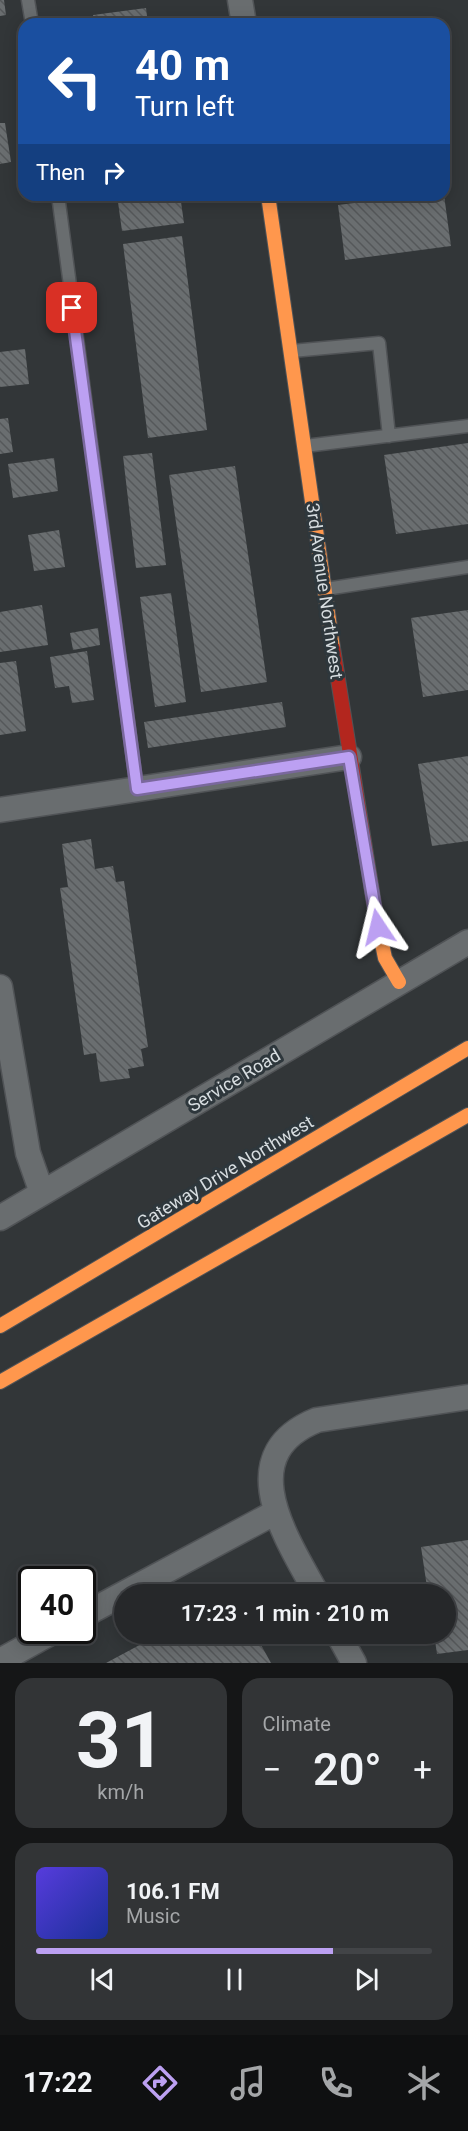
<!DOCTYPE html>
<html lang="en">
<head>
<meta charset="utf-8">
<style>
	body { margin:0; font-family:Roboto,sans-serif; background:#323436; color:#f1f3f6; height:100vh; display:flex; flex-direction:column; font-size:22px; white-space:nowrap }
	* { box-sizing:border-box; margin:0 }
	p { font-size:20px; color:#a4a6a8 }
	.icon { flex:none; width:33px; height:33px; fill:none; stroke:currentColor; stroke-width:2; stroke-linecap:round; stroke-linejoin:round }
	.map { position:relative; height:1663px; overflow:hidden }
	.sheet { display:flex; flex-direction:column; gap:15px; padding:15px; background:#151617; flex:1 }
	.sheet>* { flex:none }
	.banner { position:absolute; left:18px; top:18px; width:432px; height:183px; border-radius:18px; box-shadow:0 3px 15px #0003,0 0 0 2px #424447; background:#1a4fa0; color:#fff; overflow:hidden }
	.speed { position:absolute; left:18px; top:1566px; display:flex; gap:12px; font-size:30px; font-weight:700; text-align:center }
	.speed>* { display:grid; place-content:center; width:78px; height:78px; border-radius:50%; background:#26282a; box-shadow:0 3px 15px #0003,0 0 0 2px #424447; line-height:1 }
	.speed .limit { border:3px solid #111; border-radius:9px; background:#fff; color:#111 }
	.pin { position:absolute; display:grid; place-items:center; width:51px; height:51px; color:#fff; margin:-26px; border-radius:12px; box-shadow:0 3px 9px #0006 }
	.me { position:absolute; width:66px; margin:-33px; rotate:350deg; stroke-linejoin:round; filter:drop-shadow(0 0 4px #0008) }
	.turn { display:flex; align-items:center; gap:21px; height:126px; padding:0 18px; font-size:27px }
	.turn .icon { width:78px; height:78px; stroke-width:2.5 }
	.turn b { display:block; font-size:42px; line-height:51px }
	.then { display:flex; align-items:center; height:57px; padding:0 18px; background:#0003; gap:12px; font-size:22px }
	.big { font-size:45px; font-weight:600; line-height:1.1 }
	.sheet .widget { flex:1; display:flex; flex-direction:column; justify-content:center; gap:9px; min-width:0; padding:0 21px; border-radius:18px; background:#323436 }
	.sheet .dial { align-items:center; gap:0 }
	.dial b { font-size:78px; line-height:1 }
	.song { display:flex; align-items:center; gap:18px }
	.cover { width:72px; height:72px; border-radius:9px; background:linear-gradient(135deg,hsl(250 70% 55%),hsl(230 70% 35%)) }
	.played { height:6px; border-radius:3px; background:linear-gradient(90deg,#bca0f2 75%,#424447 75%) }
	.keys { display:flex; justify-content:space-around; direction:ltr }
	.heat { display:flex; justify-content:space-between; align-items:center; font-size:33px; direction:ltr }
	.sheet .tiles { flex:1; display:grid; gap:15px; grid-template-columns:1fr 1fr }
	.widget:last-child { grid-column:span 2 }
	.trip { position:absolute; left:114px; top:1584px; width:342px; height:60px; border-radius:30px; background:#26282a; box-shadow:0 3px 15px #0003,0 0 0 2px #424447; font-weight:600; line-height:60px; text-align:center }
	.menu { display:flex; height:96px; justify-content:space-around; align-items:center; background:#0f1011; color:#a4a6a8 }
	.menu .icon { width:42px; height:42px }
	.menu .on { color:#bca0f2 }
	.menu b { font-size:27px; color:#f1f3f6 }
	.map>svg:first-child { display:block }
	.building { fill:url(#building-back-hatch) }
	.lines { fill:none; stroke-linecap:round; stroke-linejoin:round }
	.lane-casing { stroke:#505356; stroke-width:15 }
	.street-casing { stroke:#505356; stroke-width:27 }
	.slow-casing { stroke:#505356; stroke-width:16 }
	.jam-casing { stroke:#505356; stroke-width:16 }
	.lane { stroke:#696d6f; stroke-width:12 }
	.street { stroke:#696d6f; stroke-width:24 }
	.slow { stroke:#ff974d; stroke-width:14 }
	.jam { stroke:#b3261e; stroke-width:14 }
	.route-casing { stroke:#7a689d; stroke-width:15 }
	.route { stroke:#bca0f2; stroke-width:10 }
	.labels { text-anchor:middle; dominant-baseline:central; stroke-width:6; stroke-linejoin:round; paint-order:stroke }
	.street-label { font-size:18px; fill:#d7dde0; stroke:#2e373c }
</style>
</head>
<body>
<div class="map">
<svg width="468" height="1663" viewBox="0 0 468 1663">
	<defs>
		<pattern id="building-back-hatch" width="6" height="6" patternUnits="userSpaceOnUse" patternTransform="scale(1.5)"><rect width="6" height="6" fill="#6a6e70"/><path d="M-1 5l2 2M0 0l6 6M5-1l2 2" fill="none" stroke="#55585a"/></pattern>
	</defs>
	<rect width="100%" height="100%" fill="#323638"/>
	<path class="building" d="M0,0H4L6,15L0,16Z
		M146,8L148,24H94L93,15Z
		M0,123H5L11,162L0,164Z
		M117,195H180L184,223L122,231Z
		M419,195H444L451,246L345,260L338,205Z
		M182,236L207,430L148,438L123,244Z
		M25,349L29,384L0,387V352Z
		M8,418L13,452L0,454V419Z
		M468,443V524L396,534L384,455Z
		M152,453L166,565L136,568L123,456Z
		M54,458L58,491L13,498L8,464Z
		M235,466L267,682L201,692L169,475Z
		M59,530L65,567L34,571L28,535Z
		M171,593L186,702L155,707L140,597Z
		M42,605L48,645L0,652V612Z
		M468,610V690L423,697L411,618Z
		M98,628L100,645L73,650L70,633Z
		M87,651L94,700L72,703L69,686L55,688L50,657Z
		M16,661L26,731L0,735V663Z
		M282,702L286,727L148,748L144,722Z
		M468,756V841L432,846L418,764Z
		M91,839L95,869L113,866L116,882L124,881L148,1047L141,1049L144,1066L128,1069L130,1078L100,1082L96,1053L84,1055L60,888L68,887L62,844Z
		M468,1540V1650L437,1654L434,1634H446V1594H428L421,1547Z
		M160,1634H255L271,1663H106Z"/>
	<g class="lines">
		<defs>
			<path id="lane" d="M28,0L32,24
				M58,195L137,789
				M292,351L379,343L389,436
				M305,446L468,426
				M326,589L468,567"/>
			<path id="street" d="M240,0L244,24
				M0,810L349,757
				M0,987L28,1153L42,1193
				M0,1218L468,942
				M317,1594C287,1539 230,1455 317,1420L468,1397
				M82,1616L276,1512
				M338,1634L354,1663
				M0,1661L56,1630"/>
			<path id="slow" d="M268,195L333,648
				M375,910L385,958L399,982
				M0,1326L468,1048
				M0,1382L468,1115"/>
			<path id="jam" d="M333,648L375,910"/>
		</defs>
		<use href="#lane" class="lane-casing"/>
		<use href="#street" class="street-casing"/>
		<use href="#slow" class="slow-casing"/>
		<use href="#jam" class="jam-casing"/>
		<use href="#lane" class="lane"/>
		<use href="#street" class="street"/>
		<use href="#slow" class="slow"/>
		<use href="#jam" class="jam"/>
	</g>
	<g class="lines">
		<defs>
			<path id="route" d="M72,308L137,789L349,757L378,927"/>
		</defs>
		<use href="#route" class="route-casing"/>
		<use href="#route" class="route"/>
	</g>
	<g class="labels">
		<g class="street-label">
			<text transform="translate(325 591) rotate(82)">3rd Avenue Northwest</text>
			<text transform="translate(234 1080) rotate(-31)">Service Road</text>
			<text transform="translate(225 1172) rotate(-31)">Gateway Drive Northwest</text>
		</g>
	</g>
</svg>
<div class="speed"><div class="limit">40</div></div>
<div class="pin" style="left:72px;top:308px;background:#d93025"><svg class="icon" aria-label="arrive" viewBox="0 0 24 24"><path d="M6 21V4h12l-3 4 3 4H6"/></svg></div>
<svg class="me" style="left:378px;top:927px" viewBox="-20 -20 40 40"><path d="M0-17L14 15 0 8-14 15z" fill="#bca0f2" stroke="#fff" stroke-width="4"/></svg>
<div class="trip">17:23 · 1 min · 210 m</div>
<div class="banner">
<div class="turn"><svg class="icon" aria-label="left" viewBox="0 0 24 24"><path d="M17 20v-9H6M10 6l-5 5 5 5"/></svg><div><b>40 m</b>Turn left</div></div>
<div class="then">Then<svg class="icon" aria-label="right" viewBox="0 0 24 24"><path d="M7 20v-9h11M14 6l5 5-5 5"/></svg></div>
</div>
</div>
<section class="sheet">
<div class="tiles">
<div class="widget dial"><b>31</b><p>km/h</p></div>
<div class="widget"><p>Climate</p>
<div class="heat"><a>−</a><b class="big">20°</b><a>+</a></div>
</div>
<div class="widget">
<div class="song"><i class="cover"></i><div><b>106.1 FM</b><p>Music</p></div></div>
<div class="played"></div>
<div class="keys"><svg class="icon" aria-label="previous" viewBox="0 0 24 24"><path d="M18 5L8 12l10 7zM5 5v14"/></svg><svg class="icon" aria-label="pause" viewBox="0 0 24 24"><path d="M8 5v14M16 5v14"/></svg><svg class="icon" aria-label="next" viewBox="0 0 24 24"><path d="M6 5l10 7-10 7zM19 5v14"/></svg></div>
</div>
</div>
</section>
<nav class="menu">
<b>17:22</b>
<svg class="icon on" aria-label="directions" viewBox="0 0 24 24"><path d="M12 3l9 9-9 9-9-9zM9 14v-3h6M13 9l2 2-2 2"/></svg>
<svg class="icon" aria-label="music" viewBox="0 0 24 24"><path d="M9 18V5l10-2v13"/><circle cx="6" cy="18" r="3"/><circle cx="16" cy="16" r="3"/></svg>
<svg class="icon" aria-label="phone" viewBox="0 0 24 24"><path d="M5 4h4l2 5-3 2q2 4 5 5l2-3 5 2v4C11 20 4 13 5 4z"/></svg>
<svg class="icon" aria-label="climate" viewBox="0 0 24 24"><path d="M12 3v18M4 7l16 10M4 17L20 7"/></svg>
</nav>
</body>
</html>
